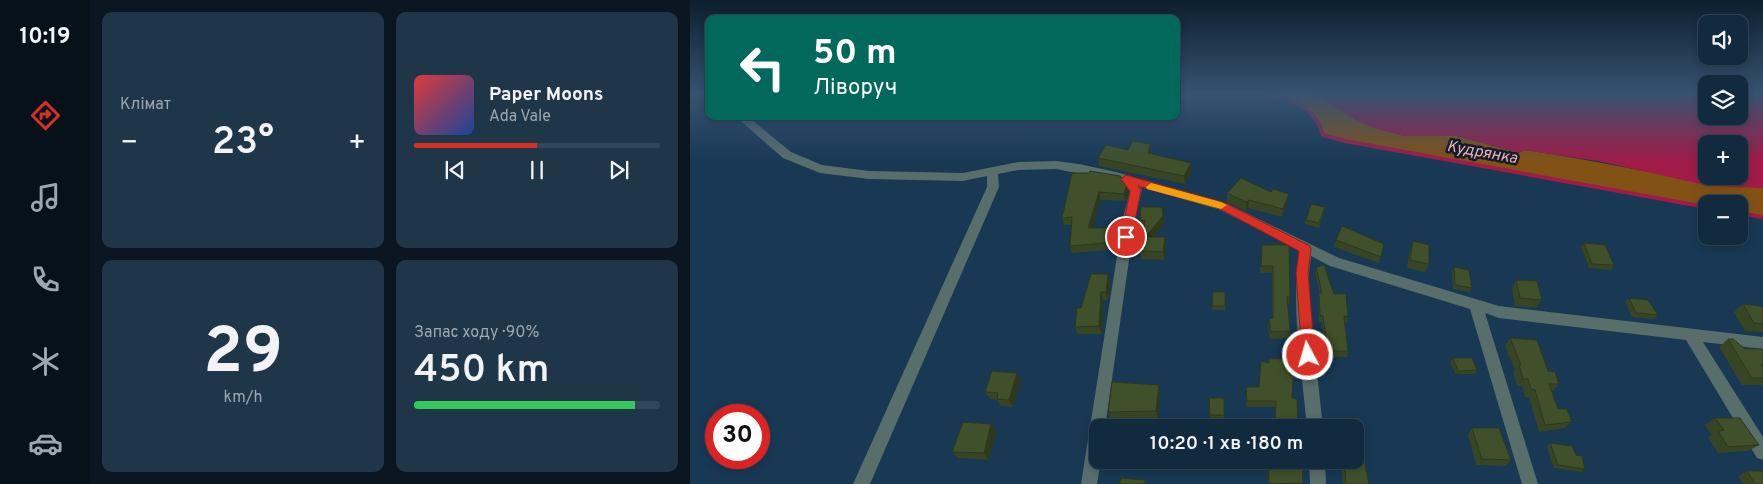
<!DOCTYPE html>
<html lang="uk">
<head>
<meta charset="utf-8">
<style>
	body { margin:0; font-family:Overpass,sans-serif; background:#1f3649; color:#f1f3f6; height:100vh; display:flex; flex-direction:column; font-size:19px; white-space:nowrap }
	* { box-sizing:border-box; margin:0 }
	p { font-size:16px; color:#9ca7b0 }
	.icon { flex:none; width:28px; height:28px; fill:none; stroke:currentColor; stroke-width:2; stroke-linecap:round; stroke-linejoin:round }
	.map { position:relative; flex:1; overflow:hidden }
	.side { display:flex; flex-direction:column; gap:12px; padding:12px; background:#0a1722; width:600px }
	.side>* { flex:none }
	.top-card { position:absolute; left:15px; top:15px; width:475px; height:105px; border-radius:10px; box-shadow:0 2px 8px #0003,0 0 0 1px #314658; background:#00695c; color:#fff; overflow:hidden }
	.controls { position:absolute; left:1008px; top:15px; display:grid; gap:10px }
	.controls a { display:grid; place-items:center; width:50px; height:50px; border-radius:10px; background:#122a3e; box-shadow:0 2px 8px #0003,0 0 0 1px #314658; font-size:25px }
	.speed { position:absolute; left:15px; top:404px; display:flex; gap:10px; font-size:25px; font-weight:700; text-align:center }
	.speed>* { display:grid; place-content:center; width:65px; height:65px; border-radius:50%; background:#122a3e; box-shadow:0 2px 8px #0003,0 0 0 1px #314658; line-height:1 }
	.speed .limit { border:8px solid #d22; background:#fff; color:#111 }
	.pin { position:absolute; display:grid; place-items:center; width:42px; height:42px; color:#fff; margin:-21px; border:2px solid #fff; border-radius:50%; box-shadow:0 1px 5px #0007 }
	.me { position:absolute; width:55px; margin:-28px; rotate:354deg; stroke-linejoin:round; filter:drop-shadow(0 0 4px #0008) }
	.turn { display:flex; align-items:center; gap:18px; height:105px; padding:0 25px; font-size:22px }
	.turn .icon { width:65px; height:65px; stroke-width:2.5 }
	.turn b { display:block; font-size:35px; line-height:42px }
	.big { font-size:38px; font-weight:600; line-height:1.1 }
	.side .card { flex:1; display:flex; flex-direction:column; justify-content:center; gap:8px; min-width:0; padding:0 18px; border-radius:10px; background:#1f3649 }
	.side .dial { align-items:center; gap:0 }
	.dial b { font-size:65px; line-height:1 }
	.song { display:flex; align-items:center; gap:15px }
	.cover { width:60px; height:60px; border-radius:8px; background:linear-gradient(135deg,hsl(0 70% 55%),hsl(220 70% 35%)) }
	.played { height:5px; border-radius:2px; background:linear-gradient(90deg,#d93025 50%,#314658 50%) }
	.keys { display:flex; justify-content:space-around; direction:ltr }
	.heat { display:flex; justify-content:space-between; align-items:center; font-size:28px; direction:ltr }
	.charge { height:8px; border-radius:4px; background:linear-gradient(90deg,#34c759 90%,#314658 0) }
	.side .tiles { flex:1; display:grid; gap:12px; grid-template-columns:repeat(2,1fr) }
	.trip { position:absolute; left:399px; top:419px; width:275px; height:50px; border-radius:10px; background:#122a3e; box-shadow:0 2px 8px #0003,0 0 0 1px #314658; font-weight:600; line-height:50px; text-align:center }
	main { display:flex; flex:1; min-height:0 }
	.tabs { display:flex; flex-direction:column; width:90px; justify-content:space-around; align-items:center; background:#071119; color:#9ca7b0 }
	.tabs .icon { width:35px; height:35px }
	.tabs .selected { color:#d93025 }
	.tabs b { font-size:22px; color:#f1f3f6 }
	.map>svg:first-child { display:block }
	.green { fill:#825215 }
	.water { fill:#a01b48; fill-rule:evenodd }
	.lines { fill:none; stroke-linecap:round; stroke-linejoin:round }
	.stream { stroke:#a01b48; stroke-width:4 }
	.minor { fill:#576e6b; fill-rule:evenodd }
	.wall { fill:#374524 }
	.shaded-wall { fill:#2d381d }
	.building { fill:#40502a; stroke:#2d381d }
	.route { fill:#d93025; stroke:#8d1f18 }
	.slow { fill:#f59e0b }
	.labels { text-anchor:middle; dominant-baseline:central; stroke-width:5; stroke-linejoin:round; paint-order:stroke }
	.water-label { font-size:16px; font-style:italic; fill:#f0adb9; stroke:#111e2a }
</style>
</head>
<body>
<main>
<nav class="tabs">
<b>10:19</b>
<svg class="icon selected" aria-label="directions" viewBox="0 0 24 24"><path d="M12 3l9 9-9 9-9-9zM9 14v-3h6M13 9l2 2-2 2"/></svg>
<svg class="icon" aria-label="music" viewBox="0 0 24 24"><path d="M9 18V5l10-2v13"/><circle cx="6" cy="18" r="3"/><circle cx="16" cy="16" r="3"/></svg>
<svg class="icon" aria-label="phone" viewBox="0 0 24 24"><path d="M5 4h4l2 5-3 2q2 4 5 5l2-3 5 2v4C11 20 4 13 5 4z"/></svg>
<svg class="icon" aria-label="climate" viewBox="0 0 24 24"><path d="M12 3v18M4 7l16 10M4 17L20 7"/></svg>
<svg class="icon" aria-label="car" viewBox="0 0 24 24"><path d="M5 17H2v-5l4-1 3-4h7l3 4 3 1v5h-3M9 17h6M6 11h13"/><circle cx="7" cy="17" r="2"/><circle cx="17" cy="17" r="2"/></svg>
</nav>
<section class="side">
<div class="tiles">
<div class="card"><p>Клімат</p>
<div class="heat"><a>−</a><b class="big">23°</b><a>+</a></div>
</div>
<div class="card">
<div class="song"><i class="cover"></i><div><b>Paper Moons</b><p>Ada Vale</p></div></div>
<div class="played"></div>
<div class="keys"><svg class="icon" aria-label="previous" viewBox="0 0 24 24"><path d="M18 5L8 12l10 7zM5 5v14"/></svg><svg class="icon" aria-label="pause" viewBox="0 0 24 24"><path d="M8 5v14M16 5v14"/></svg><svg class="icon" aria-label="next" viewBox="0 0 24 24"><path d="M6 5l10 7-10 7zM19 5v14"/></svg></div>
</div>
<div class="card dial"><b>29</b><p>km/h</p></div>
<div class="card"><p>Запас ходу · 90%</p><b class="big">450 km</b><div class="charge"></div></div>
</div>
</section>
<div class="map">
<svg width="1073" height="484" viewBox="0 0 1073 484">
	<rect width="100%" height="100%" fill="#183853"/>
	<path class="green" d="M581,94H624L668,121L714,136H767L829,153L834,150C914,161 992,182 1073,188V217L1049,213V204H1016V207L655,141L633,135C629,107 605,101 581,94Z"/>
	<path class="water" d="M624,94H1016V116H1049V94H1073V188L1019,186L908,161L834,150L829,153L767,136H714L687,129L668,121ZM1016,144H1049V176H1016Z"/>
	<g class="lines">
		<path class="stream" d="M581,94C605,101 626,108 633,135L655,141L1016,207
			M486,97L499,94
			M1049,213L1073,217"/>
		<path class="minor" d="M12,94H19V98Z
			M45,116H57L101,152L132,165L179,171L273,173L328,162L366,161L389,164L426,172L536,203L649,258L809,306L1073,337V349L1013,342L1073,437V460L1067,458L996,340L809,318L795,313L848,484H832L780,309L640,266L621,256L619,273L620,306L633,428H617C612,370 600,306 610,250L528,209L450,187L452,190L445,218L415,428H408V460H411L407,484H391L433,218L440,191L432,182L366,169L328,170L308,174L309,187L180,484H163L297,187V176L273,181L179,179L130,173L93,158Z
			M619,460H635L636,484H620Z"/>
	</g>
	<path class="wall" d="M460,144L461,153L502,171L495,184L409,166L408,158Z
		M382,173L438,192L435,201L411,200L402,228L419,235L417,250L382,253L380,246L382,225H374L372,218Z
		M537,193L598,202L592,217L558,208L556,211L537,202Z
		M472,207L474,224L463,237H475L476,246L474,260L451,259L450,251L453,229H451L450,220Z
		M634,211L629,228L615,224L616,220Z
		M646,240L694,244L689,263L644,247Z
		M723,241L739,264L735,272L717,268L720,250Z
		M894,243L924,265L921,270L899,268L891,247Z
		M572,245L600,297L599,304H598L600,331L599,338L580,339L578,325L579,319L582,318V273H570Z
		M626,267L644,294L658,317L657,323H654L658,351L657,357H636L632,322H629L628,300L630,293L625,274Z
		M764,267L782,288L779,292L763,289L762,271Z
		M418,274L420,282L418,300H413L412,334H388L385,327L391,308Z
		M826,280L852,300L846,308L825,306L822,288Z
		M523,292H535V310H522Z
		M939,298L968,315L964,319L942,317L935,302Z
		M1053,304L1073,308V332L1055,331L1044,312Z
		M820,338L858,371L869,384L863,391H862L868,409L882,422L875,428L849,432L839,397H835L832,386H827L823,372L825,370L815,346Z
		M1038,339L1055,349L1073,350V385H1052L1029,347Z
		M763,358L787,370L785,374H765L760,362Z
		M579,359L602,398L608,428H584L585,407H556V387H569L579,362Z
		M327,373L331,380L323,407L311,406L307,400L300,399L295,392Z
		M470,392L468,418L420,419L418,412Z
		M519,398H534V418H520Z
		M649,418H668L670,433L667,440H665V428H647V425Z
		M1025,418L1069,445L1058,451L1028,453L1018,437L1022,435L1015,425Z
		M301,424L306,431L299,460L268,458L262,452Z
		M782,428L821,460L815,466L786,465L778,435Z
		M860,443L886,455L895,469L891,472L864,468L857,446Z
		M577,460H612V484H578Z
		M651,460H665L679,484H653Z
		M1057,471L1073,484H1053L1048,476Z"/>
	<path class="shaded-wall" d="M460,144L461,152L459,161L458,153Z
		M501,163L502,171L495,184L494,176Z
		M437,184L438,192L435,201L434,194Z
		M409,192L411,200L400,235L398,228Z
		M599,194L598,202L592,217L593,209Z
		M559,200L558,208L556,211V202Z
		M472,207L474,224L457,246L455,237Z
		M418,228L419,235L417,250L415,243Z
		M475,237L476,246L474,260L473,252Z
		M418,274L420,282L418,300L416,292Z
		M411,292L413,300L412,334L409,326Z
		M327,373L331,380L323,407L319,400Z
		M469,385L470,392L468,418L466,411Z
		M301,424L306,431L299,460L294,453Z"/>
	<path class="building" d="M443,141L460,144L458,153L501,163L494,176L408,158L416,145L438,150Z
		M400,171L430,176L437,184L434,194L409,192L398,228H418L415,243L380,246L382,217L372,218L382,173H399Z
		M551,178L581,192L583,189L599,194L593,209L559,200L556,202L537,193Z
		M621,204L635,207L629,223L616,220Z
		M451,207H472L473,216L455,237H475L473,252L450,251L455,220H450Z
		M652,226L694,244L691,257L646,240Z
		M723,241L739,245V264L720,260Z
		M894,243L915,245L924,265L902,264Z
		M572,245H599L600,297H597L600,331L581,332L579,319L583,318V266H571Z
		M634,265L644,294H656L658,317L654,316L658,351H638L633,316L630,315L629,293H632L626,267Z
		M764,267L779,270L782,288L765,285Z
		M401,274H418L416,292H411L409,326L385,327L387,308H391Z
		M826,280L847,281L852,300L830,298Z
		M523,292H535V306H522Z
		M939,298L958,300L968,315L946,313Z
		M1053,304L1071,306L1073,308V324L1064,323Z
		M820,338L847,340L858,371L865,372L869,384H859L868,409H877L882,422L855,425L845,390L841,389L838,379H833L829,365H831Z
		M1038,339H1043L1055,349H1072L1073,350V364L1071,365L1073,366V378H1062Z
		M604,358L602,398L607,399L608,428H585L586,401H557L556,387H569L571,361L579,363V359Z
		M763,358H782L787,370L768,371Z
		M302,371L327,373L319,400L307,399L308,393L295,392Z
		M422,382L469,385L466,411L418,412Z
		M519,398H534V415H520Z
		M649,418H668L670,433H665V428H650Z
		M1025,418H1050L1069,445L1038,447L1028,431L1034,430Z
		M273,422L301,424L294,453L262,452Z
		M782,428H809L821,460L792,459Z
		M860,443L882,446L886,455L892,456L895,469L868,465Z
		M665,453H673L679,484H656L654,460H665Z
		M578,460H612L613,483L579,484Z
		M1057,471H1073V484H1065Z
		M431,478L455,480V484H429Z"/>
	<linearGradient id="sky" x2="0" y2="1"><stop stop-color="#0d1f2e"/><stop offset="0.58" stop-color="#375371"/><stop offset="1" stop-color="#375371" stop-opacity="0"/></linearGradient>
	<rect width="1073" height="162" fill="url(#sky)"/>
	<path class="route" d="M436,175L535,203L620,246L621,249L618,273L625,355L623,359H614L612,355L606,273L609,251L528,208L448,186L451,190L442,237L440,240H433L431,237L440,191L431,179Z"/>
	<path class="slow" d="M461,183L531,202L537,205L531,209L457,189L456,187Z"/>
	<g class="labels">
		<g class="water-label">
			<text transform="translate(792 153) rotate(10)">Кудрянка</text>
		</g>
	</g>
</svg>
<div class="controls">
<a><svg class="icon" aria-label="sound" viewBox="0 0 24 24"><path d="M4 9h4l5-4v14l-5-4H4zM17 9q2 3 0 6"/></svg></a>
<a><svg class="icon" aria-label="layers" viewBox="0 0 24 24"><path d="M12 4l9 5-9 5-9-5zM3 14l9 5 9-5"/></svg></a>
<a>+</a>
<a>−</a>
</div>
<div class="speed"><div class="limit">30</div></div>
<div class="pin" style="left:436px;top:237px;background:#d93025"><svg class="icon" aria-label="arrive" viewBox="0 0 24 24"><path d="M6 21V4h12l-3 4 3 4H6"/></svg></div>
<svg class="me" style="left:618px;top:355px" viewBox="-20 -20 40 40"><circle r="17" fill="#d93025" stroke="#fff" stroke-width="3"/><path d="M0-11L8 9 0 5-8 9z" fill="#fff"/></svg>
<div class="trip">10:20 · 1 хв · 180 m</div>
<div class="top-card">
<div class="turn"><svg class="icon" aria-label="left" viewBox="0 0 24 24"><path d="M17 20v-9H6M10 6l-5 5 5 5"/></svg><div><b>50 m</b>Ліворуч</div></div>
</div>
</div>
</main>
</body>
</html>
